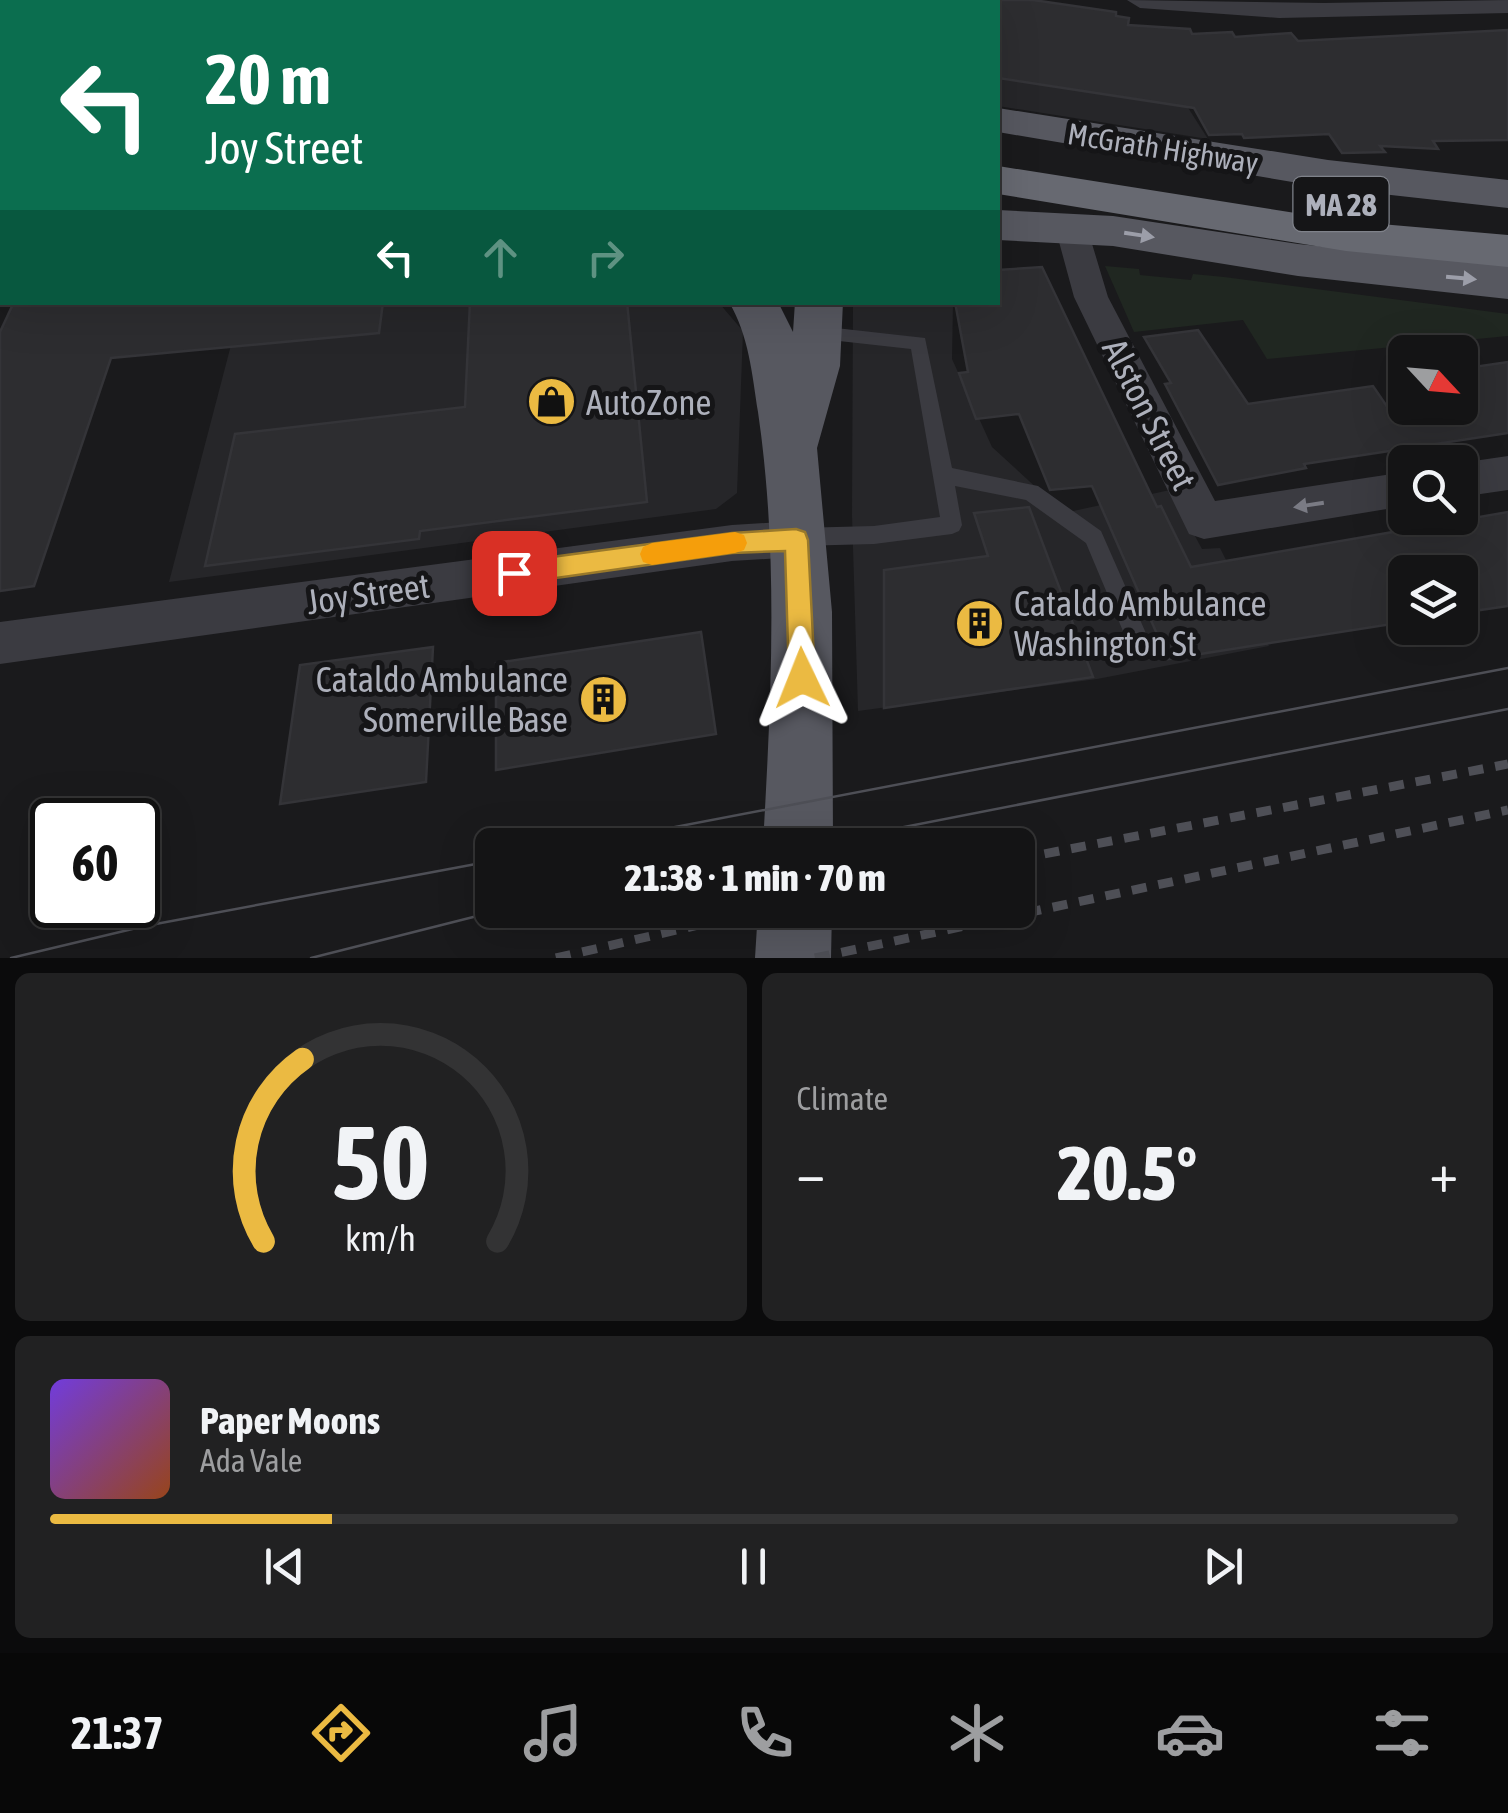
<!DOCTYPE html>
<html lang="en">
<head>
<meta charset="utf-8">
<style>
	body { margin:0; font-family:"Asap Condensed",sans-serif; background:#212122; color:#f1f3f6; height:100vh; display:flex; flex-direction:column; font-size:38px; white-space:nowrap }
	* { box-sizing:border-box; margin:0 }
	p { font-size:32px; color:#9d9ea0 }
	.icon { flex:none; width:55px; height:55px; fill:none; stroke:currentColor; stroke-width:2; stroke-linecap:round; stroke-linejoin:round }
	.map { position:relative; height:958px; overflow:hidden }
	.panel { display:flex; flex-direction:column; gap:15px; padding:15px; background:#0b0b0c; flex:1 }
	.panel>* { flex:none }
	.top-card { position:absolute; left:0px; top:0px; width:1000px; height:305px; box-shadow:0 10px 40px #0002,0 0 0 2px #333334; background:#0b6e4f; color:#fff; overflow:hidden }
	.needle { width:65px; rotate:116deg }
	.controls { position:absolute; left:1388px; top:335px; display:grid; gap:20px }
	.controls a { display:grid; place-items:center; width:90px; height:90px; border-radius:15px; background:#141415; box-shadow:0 10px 40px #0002,0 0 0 2px #333334; font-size:50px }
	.speed { position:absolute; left:30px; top:798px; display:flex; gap:20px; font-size:50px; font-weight:700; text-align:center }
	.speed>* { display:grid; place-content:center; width:130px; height:130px; border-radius:50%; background:#141415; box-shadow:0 10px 40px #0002,0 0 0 2px #333334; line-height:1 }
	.speed .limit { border:5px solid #111; border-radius:15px; background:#fff; color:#111 }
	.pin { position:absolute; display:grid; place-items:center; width:85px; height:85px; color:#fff; margin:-42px; border-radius:20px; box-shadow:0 5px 15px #0006 }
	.me { position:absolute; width:110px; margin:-55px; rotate:358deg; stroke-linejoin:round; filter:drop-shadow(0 0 8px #0008) }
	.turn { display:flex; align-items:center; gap:35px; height:210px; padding:0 40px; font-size:45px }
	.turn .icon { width:130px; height:130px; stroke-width:2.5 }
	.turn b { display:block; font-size:70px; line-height:85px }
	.lanes { display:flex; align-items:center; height:95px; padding:0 40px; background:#0003; justify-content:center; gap:50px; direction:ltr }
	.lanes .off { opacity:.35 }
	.big { font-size:75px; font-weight:800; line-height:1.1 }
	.panel .widget { flex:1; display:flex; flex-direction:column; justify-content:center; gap:15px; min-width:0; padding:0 35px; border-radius:15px; background:#212122 }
	.panel .dial { align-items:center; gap:0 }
	.dial svg { height:260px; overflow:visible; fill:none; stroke:#333334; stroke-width:7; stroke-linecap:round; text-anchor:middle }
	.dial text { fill:#f1f3f6; stroke:none }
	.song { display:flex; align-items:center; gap:30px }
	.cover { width:120px; height:120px; border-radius:15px; background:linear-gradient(135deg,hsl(260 70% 55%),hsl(20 70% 35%)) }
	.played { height:10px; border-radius:5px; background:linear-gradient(90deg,#ebba42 20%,#333334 20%) }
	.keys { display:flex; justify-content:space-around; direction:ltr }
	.heat { display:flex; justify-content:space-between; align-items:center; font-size:55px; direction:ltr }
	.panel .tiles { flex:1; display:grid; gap:15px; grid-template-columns:1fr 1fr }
	.widget:last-child { grid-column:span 2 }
	.trip { position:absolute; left:475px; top:828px; width:560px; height:100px; border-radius:15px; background:#141415; box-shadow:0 10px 40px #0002,0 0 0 2px #333334; font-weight:800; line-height:100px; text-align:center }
	.dock { display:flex; height:160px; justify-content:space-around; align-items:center; background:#080808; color:#9d9ea0 }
	.dock .icon { width:70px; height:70px }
	.dock .current { color:#ebba42 }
	.dock b { font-size:45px; color:#f1f3f6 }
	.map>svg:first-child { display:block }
	.built { fill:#262629 }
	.green { fill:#202721 }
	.building { fill:#2d2d30; stroke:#343438; stroke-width:2.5 }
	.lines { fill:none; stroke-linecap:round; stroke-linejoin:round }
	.lane { fill:#3b3b41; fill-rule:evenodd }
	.street { fill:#3b3b41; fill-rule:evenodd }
	.primary { fill:#575860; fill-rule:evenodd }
	.highway { fill:#676971; fill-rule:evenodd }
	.tram { stroke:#4e4f56; stroke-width:2.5 }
	.rail { stroke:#4e4f56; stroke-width:9; stroke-dasharray:15 12; stroke-linecap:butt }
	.oneway { fill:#9c9ea9 }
	.oneway2 { fill:#7a7b84 }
	.route { fill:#ebba42; stroke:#99792b; stroke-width:2.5 }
	.slow { fill:#f59e0b }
	.labels { text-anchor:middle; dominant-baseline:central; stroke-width:10; stroke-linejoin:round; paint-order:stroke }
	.far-street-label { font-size:30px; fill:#adb0bb; stroke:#151517 }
	.shield { fill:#151517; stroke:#7f828a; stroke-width:2.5 }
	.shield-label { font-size:32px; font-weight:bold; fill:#adb0bb }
	.poi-label { font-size:35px; fill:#adb0bb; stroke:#151517; text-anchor:start }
	.street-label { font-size:35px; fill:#adb0bb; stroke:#151517 }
</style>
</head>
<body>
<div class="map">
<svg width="1508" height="958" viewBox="0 0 1508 958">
	<rect width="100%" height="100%" fill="#1a1a1c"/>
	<path class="built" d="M998,35L1157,59L1208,139L998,106Z
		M242,303H719L743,331L737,493L716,509L169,582Z
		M853,303H953L952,359L992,447L1064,513L1170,490L1202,549L1220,548L1269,646L1097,679L858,711L852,515Z"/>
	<path class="green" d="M1105,266L1139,269L1140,275L1191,280L1193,274L1224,277L1508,314V336L1267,359L1243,320L1134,332Z"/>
	<path class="building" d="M998,0H1033L1116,12V16L1129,18L1128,25L1190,29L1192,34L1232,32L1235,37L1291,33L1298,41L1508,30V140L1433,141L1438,149L1380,146L1385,152L1342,153L1329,134L1244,138L1242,134L1209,135L1194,108L998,78Z
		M1042,267L1157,507L1161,506L1191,567L1508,512V606L1460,613V572H1405V622L1168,659L1092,486L1050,490L1019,414L976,419L959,373L968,372L955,302H998V270Z
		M14,302H383L379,333L111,358L34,586L0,591V332Z
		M470,302H627L647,502L420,531L419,539L205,566L235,434L465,407Z
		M1198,330L1248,404L1373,386L1388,408H1460V369L1508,362V433L1304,464L1306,468L1218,485L1165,384L1171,383L1144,337Z
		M1029,507L1093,677L884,708V570L988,556L974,513Z
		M701,632L716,734L496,770V663Z
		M433,647L426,782L280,804L300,665Z"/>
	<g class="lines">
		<path class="lane" d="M818,326L925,338L952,468L1038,486L1101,531L1152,647L1149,655L1141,658L1133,655L1086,543L1026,500L955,486L962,525L959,531L952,534L874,544L798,546L791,543L788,537L791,531L798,528L874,526L940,517L911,349L812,338L809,333L812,328Z"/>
		<path class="street" d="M1127,0L1324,3L1508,0V13L1279,18L1140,8Z
			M2,211V233L0,234V212Z
			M1071,216L1082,219L1087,227L1108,297L1215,501L1405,472V506L1204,539L1189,534L1074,297L1055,227L1060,219Z
			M1508,456V490L1460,497V463Z
			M796,521L811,526L817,539L811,552L796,557L732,561L0,664V622L732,525Z"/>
		<path class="primary" d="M241,0H289L291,2H242Z
			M773,0H807L808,2H773Z
			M0,38L2,39V61H0Z
			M998,108L1328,160L1508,180V208L1328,188L998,132Z
			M998,210L1113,216L1298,244L1508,265V299L1298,276L1113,246L998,240Z
			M729,302H778L793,332L795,302H843L840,366L817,448L832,612L833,845H763C771,701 779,555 758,412C752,374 749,336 729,302Z
			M758,910H832L831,958H755Z"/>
		<path class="highway" d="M0,0H25L27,2H2V12Z
			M998,166L1346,221L1508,235V267L1346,251L998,194Z"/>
		<path class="tram" d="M581,845L1508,668
			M812,845L1508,709
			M11,958L145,926L492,861
			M311,958L501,910"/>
		<path class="rail" d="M1018,859L1508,764
			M556,958L763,910
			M815,958L1508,810"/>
	</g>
	<defs><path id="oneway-solid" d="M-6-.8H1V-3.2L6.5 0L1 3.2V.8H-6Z" transform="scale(2.5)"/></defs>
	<g class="oneway">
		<use href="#oneway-solid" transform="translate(1139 235) rotate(9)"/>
		<use href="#oneway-solid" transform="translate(1461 278) rotate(5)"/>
	</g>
	<use class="oneway2" href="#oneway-solid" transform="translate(1309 505) rotate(171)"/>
	<path class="route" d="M796,529L805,532L808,540L815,678L811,686L802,690L792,686L789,678L785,551L732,553L514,584L506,580L502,573L506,565L514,562L732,533Z"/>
	<path class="slow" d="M735,532L744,535L747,543L744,550L735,553L652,565L643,562L640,554L643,547L652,543Z"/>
	<defs>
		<symbol id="shop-disc" viewBox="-11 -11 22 22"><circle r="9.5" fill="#ebba42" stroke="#151517"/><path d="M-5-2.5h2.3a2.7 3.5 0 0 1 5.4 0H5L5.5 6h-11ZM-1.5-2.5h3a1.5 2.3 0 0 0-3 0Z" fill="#111"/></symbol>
		<symbol id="building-disc" viewBox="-11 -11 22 22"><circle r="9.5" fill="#ebba42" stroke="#151517"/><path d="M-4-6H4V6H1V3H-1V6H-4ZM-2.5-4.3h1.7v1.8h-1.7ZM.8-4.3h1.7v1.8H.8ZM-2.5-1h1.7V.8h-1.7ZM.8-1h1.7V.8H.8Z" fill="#111"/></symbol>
	</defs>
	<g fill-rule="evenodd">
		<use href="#shop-disc" x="524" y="374" width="55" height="55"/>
		<use href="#building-disc" x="952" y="596" width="55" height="55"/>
		<use href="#building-disc" x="576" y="672" width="55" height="55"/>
	</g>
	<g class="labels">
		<g class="far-street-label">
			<text transform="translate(1163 148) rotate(9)">McGrath Highway</text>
		</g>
		<rect class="shield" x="1293.5" y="177" width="95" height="54" rx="8"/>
		<g class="shield-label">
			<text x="1341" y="204">MA 28</text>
		</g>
		<g class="poi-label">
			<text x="586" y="402">AutoZone</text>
			<text x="1014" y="603">Cataldo Ambulance<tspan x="1014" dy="40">Washington St</tspan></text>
			<text x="568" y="679" text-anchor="end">Cataldo Ambulance<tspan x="568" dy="40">Somerville Base</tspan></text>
		</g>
		<g class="street-label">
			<text transform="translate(1150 414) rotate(63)">Alston Street</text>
			<text transform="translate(368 593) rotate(-8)">Joy Street</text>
		</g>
	</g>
</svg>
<div class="controls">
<a><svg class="needle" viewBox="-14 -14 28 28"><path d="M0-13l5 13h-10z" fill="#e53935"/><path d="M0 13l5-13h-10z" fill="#9d9ea0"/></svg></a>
<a><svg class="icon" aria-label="search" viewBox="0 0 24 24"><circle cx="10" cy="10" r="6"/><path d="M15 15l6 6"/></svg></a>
<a><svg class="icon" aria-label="layers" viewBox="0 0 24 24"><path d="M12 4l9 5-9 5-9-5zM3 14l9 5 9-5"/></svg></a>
</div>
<div class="speed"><div class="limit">60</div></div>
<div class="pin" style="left:514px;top:573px;background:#d93025"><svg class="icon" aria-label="arrive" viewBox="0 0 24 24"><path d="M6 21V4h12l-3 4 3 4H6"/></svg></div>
<svg class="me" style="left:802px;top:678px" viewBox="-20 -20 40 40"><path d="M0-17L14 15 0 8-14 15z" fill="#ebba42" stroke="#fff" stroke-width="4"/></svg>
<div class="trip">21:38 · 1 min · 70 m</div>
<div class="top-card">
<div class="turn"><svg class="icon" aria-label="left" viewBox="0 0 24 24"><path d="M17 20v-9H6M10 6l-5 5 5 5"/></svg><div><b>20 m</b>Joy Street</div></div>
<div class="lanes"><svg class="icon" aria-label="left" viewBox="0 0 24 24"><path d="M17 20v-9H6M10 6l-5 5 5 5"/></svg><svg class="icon off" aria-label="ahead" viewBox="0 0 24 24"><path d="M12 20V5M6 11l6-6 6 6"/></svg><svg class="icon off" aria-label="right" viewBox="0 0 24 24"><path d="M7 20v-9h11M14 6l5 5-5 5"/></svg></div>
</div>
</div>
<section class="panel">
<div class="tiles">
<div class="widget dial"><svg viewBox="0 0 100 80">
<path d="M14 69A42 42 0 1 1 86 69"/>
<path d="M14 69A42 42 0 0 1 26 13" stroke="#ebba42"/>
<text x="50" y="56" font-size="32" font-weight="700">50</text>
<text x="50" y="72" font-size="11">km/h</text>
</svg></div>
<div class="widget"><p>Climate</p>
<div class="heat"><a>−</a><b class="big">20.5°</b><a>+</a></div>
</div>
<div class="widget">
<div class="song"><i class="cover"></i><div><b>Paper Moons</b><p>Ada Vale</p></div></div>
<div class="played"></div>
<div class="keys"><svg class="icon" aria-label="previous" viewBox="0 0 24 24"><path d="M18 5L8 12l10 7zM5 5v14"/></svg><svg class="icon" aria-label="pause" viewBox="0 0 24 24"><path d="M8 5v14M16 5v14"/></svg><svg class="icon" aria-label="next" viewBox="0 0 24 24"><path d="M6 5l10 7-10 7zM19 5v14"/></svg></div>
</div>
</div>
</section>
<nav class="dock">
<b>21:37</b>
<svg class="icon current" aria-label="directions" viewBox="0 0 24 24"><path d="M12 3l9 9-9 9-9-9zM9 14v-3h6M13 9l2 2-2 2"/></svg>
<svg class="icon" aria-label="music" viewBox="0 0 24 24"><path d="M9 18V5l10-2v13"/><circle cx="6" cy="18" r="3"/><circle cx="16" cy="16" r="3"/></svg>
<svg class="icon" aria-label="phone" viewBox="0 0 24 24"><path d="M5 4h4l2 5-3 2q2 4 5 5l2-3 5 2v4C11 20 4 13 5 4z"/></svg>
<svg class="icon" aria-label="climate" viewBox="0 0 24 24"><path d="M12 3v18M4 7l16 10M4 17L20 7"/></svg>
<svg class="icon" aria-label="car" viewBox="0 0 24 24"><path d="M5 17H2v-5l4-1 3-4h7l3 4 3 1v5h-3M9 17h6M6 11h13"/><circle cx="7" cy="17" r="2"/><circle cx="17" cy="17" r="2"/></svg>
<svg class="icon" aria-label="filters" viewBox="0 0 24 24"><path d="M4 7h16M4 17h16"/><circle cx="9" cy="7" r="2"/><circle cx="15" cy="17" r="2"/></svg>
</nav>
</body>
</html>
